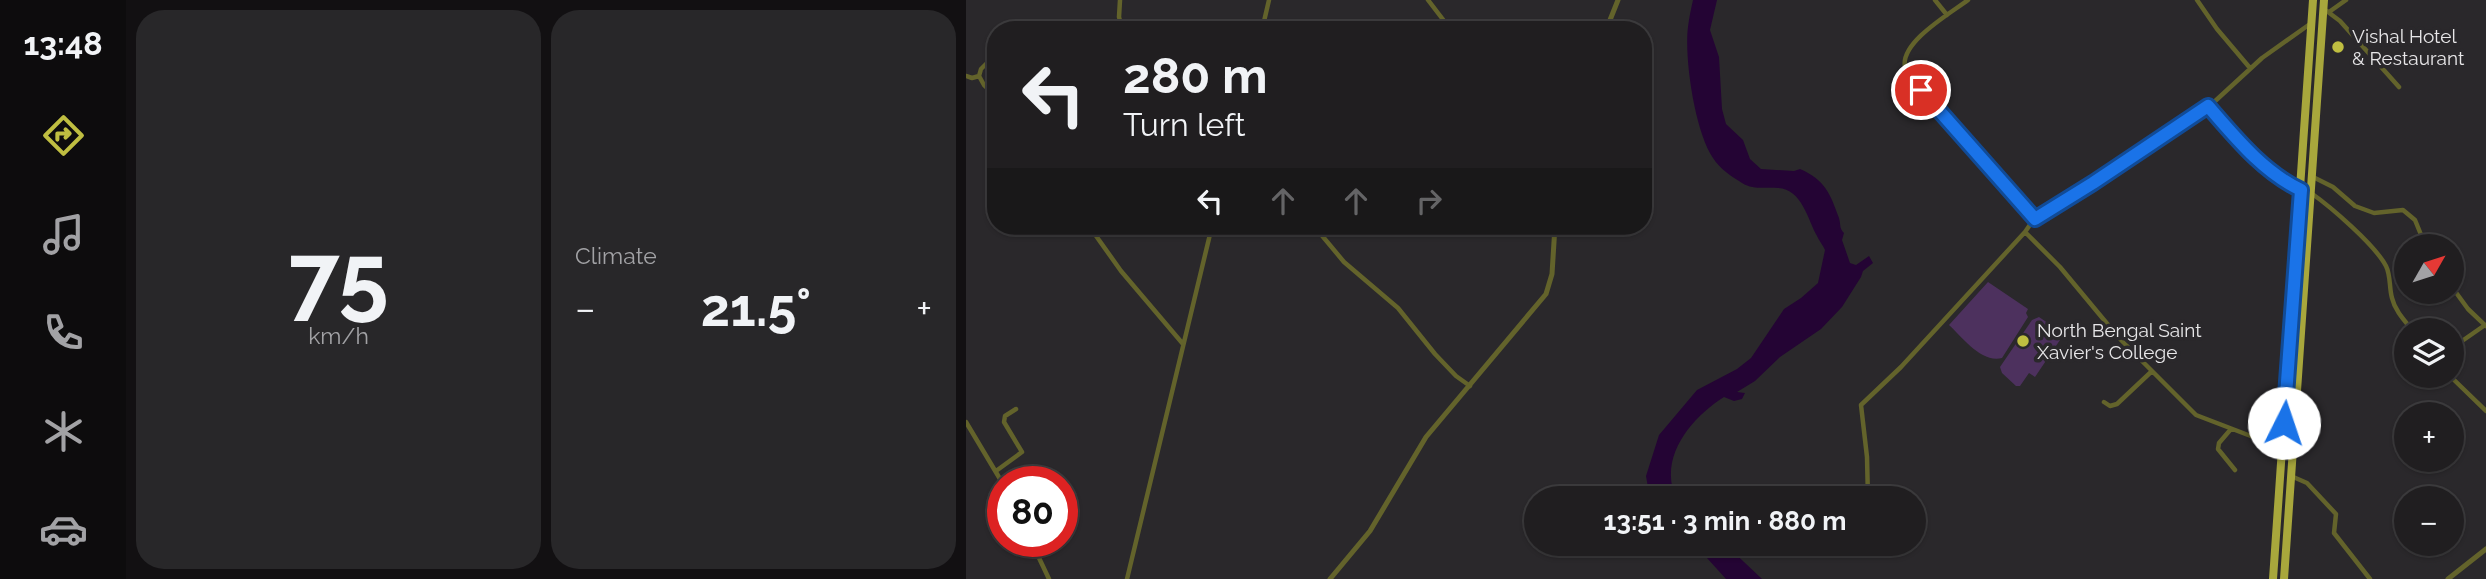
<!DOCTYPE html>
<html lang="en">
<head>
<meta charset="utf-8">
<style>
	body { margin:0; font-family:Raleway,sans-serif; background:#282729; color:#f1f3f6; height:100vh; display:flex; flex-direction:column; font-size:26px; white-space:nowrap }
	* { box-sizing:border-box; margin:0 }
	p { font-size:23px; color:#a2a2a5 }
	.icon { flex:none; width:38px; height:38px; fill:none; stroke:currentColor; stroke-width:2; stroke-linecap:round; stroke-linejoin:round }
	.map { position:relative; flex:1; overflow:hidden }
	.side { display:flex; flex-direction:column; gap:10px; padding:10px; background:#121012; width:840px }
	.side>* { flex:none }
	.guide { position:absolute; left:21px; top:21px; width:665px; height:214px; border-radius:28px; box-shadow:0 2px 5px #0004,0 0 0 2px #3d3c3e; background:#201e20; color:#f1f3f6; overflow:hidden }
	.needle { width:46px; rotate:51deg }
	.tools { position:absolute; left:1428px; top:234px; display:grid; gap:14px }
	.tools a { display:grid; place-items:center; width:70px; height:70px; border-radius:50%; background:#201e20; box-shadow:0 2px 5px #0004,0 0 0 2px #3d3c3e; font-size:35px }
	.speed { position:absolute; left:21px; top:466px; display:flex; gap:14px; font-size:35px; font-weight:700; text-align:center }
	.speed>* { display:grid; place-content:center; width:91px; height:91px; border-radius:50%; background:#201e20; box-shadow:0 2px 5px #0004,0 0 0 2px #3d3c3e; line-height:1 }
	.speed .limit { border:10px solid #d22; background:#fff; color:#111 }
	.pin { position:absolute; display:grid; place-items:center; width:60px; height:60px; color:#fff; margin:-30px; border:4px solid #fff; border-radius:50%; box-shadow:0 2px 7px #0007 }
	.me { position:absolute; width:77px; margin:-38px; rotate:4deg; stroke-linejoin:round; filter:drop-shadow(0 0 5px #0008) }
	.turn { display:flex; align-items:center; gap:24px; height:147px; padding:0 21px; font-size:32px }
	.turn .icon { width:91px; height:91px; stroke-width:2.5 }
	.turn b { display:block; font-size:49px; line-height:60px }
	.lanes { display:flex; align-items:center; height:66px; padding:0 21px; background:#0003; justify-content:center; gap:35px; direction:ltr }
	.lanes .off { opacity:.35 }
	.big { font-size:52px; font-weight:700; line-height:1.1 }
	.side .tile { flex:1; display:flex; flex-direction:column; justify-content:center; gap:10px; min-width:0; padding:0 24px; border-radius:28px; background:#282729 }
	.side .dial { align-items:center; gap:0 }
	.dial b { font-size:91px; line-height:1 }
	.heat { display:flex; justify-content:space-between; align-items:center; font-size:38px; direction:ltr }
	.side .tiles { flex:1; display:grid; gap:10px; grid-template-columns:repeat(2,1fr) }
	.trip { position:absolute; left:558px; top:486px; width:402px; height:70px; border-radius:35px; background:#201e20; box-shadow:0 2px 5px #0004,0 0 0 2px #3d3c3e; font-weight:700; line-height:70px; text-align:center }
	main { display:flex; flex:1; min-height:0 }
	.tab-bar { display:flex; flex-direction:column; width:126px; justify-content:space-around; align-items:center; background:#0d0c0d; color:#a2a2a5 }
	.tab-bar .icon { width:49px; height:49px }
	.tab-bar .selected { color:#bfbe41 }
	.tab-bar b { font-size:32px; color:#f1f3f6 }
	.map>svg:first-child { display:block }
	.green { fill:#4d315e }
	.water { fill:#240434 }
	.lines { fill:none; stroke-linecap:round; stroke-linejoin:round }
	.minor { stroke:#63632b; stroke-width:4.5 }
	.tertiary { stroke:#63632b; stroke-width:5 }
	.trunk { stroke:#a8a73c; stroke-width:8 }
	.route-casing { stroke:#114b97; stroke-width:18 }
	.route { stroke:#1a73e8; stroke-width:12 }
	.poi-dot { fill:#bfbe41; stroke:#2a282b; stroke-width:2.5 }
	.labels { text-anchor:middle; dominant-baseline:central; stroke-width:7; stroke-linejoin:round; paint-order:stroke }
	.poi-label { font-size:19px; fill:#e7e6e8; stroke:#2a282b; text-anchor:start }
</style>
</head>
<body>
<main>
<nav class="tab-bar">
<b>13:48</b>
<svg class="icon selected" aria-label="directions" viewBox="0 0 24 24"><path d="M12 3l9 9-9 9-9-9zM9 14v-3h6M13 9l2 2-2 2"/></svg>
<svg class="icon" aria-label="music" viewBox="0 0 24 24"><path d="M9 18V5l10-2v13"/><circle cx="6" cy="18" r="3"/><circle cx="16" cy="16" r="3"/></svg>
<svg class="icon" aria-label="phone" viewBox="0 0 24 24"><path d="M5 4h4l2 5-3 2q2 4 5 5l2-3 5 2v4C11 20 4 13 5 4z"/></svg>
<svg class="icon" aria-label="climate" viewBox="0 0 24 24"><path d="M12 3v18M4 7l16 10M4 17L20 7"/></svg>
<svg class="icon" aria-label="car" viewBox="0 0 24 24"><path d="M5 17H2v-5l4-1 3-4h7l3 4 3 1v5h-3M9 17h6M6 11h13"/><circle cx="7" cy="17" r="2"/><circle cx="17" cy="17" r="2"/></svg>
</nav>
<section class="side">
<div class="tiles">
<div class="tile dial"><b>75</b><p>km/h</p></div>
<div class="tile"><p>Climate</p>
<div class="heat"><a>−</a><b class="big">21.5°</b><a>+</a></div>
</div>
</div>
</section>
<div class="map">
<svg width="1520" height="579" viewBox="0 0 1520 579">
	<rect width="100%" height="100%" fill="#2a282b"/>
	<path class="green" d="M1022,282L1062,309L1060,313L1062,317L1036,358C1015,363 997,338 983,325Z
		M1073,317L1098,334L1069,377L1063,373L1054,386H1050L1036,373L1034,367L1066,320Z"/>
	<path class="water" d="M727,0H751L744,30L753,57L756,109L760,124L777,140L784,159L795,169L828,171L834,169C859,180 864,193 873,218C875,225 873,228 878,233L876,240L884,263L890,265L903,256L907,263L897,271L895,277L876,307L855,329L814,357L789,381L771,392L779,393L776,399L768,401L758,397C725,418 692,457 710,499H684L680,476L693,435L731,390L771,369L785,358L818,309L835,298L852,283L859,250C857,245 853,241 851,236C842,220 836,189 812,188C799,187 787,190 776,183C765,176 754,169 747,158C729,132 718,58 722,27C723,18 725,9 727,0Z
		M714,544H759L796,579H760L741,558Z"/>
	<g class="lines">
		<path class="minor" d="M154,0L153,17L156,28L160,30
			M462,0L485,30
			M969,0L981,15
			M1002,0C985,13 934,42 939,67C941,75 950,84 955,90L1068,219
			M1231,0L1251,29L1284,68
			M1358,9L1374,21L1433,87
			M1363,12L1380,0
			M109,30L156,28
			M296,30L303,0
			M30,54L15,69L13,76L18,85L30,96
			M0,76L6,78L13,76
			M1242,106C1269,136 1297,172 1334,189
			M1347,177L1367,187L1389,206L1408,213L1437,210L1449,220L1460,247
			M1345,193C1365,207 1409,245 1420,266C1425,276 1423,288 1426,298C1429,311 1439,321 1447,331
			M123,226L155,271L217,344
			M348,226L378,262L432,308L469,354L490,376L504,386
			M1486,287L1502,309L1520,326
			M1486,348L1519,325
			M1484,376L1520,411
			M1138,402L1144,406L1151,404L1185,372
			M0,422L37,484
			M1265,429L1253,443L1252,449L1269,470
			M1316,448L1230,415L1153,338L1094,267L1059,232L1068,219L1127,183L1247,103L1296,58L1344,24
			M30,471L56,452L38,422L39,416L50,409
			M1325,476L1341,483L1370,514L1368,533L1404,579
			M902,499L901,457L895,405L935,367L1059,232
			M65,541L83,579
			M161,579L246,226"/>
		<path class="tertiary" d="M640,30L652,0
			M364,579L404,531L460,437L580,294L586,274L589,226
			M1482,579L1520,549"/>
		<path class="trunk" d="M1307,579L1347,0
			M1318,579L1358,0"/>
	</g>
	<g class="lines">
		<defs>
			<path id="route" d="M955,90L1069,219L1127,183L1242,106C1269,137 1297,172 1335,190L1318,423"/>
		</defs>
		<use href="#route" class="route-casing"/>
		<use href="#route" class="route"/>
	</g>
	<g class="poi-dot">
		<circle cx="1372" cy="47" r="7"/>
		<circle cx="1057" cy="341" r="7"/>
	</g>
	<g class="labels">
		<g class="poi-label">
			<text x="1386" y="36">Vishal Hotel<tspan x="1386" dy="22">&amp; Restaurant</tspan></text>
			<text x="1071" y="330">North Bengal Saint<tspan x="1071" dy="22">Xavier's College</tspan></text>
		</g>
	</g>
</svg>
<div class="tools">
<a><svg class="needle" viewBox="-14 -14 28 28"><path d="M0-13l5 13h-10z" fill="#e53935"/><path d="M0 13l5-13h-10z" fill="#a2a2a5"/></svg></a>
<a><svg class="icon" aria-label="layers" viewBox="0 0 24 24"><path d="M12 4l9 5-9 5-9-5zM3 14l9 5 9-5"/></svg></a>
<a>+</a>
<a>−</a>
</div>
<div class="speed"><div class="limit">80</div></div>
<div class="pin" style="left:955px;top:90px;background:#d93025"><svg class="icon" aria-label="arrive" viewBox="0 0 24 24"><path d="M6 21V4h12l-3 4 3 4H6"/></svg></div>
<svg class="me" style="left:1318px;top:423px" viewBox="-20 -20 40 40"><circle r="19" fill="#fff"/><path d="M0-13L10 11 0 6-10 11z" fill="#1a73e8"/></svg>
<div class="trip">13:51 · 3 min · 880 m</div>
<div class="guide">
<div class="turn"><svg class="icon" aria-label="left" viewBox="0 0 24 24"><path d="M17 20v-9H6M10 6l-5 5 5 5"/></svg><div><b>280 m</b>Turn left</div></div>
<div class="lanes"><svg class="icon" aria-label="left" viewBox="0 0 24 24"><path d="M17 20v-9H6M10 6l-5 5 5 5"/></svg><svg class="icon off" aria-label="ahead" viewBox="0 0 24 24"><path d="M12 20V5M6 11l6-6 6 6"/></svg><svg class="icon off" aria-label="ahead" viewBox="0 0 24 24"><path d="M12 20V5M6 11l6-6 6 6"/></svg><svg class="icon off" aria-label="right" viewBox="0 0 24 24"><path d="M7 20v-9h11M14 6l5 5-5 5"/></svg></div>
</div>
</div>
</main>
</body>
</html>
